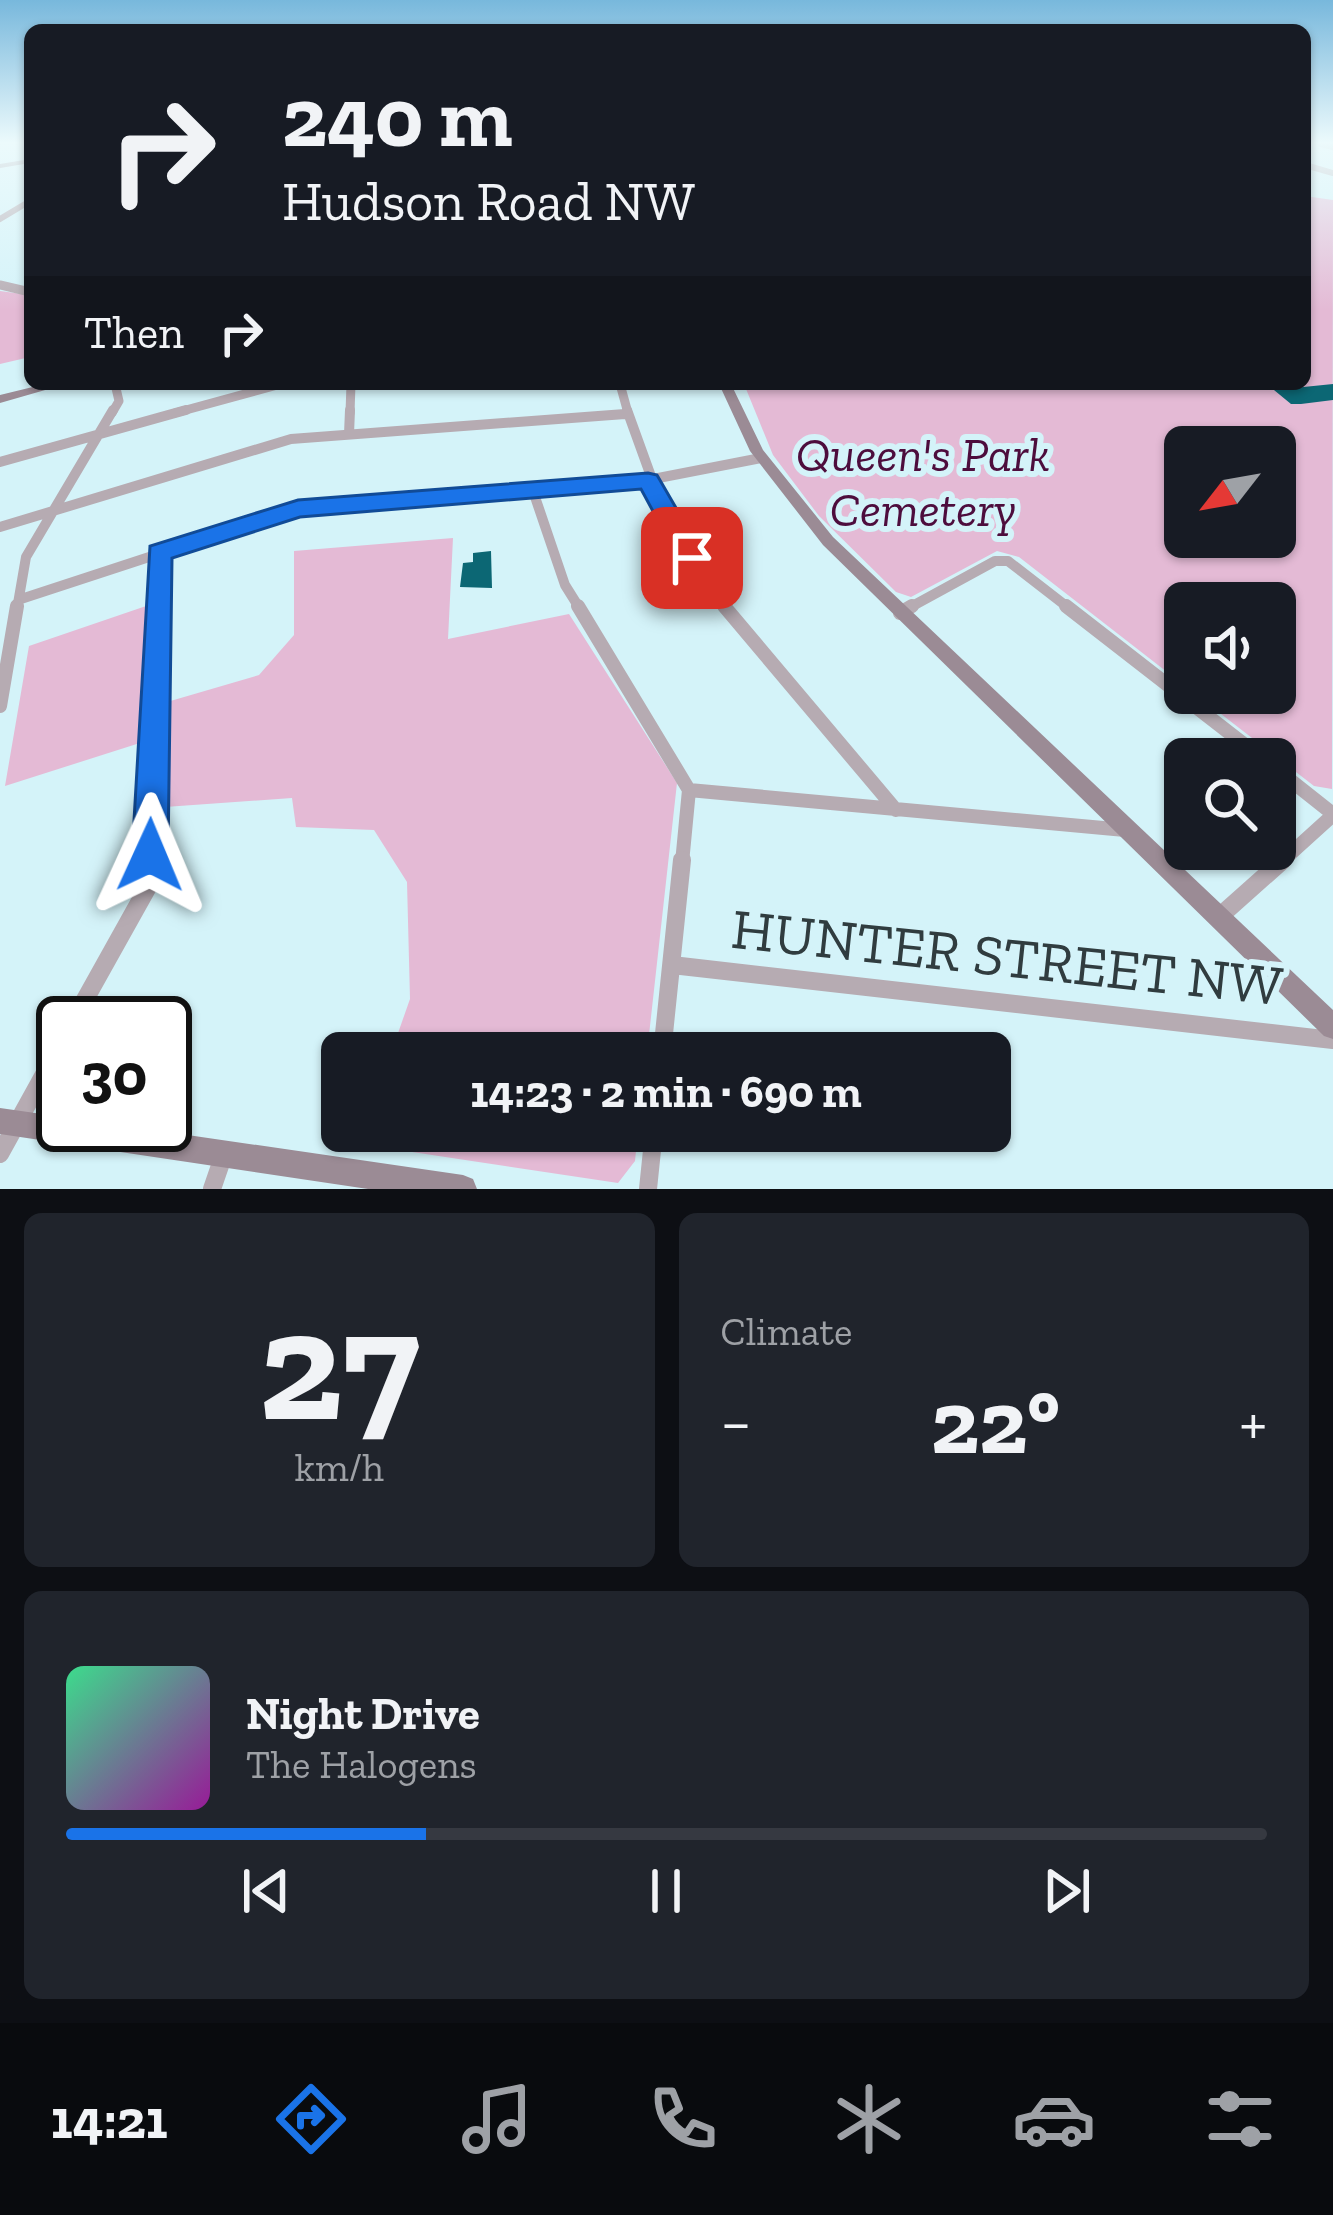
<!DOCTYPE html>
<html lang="en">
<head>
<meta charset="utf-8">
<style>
	body { margin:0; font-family:"Zilla Slab",serif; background:#20242c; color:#f1f3f6; height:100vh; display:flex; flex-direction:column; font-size:45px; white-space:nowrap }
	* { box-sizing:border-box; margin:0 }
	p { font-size:39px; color:#9ea1a6 }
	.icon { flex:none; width:66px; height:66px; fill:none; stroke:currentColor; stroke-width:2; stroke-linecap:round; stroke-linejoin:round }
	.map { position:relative; height:1189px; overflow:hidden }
	.side { display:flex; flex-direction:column; gap:24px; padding:24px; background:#0d0f14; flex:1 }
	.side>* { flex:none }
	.banner { position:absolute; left:24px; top:24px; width:1287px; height:366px; border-radius:18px; box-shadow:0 3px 9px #0004; background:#171b24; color:#f1f3f6; overflow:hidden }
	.needle { width:78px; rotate:239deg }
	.buttons { position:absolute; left:1164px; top:426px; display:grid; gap:24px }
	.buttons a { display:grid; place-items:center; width:132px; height:132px; border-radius:18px; background:#171b24; box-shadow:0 3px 9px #0004; font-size:60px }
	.speed { position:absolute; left:36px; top:996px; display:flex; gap:24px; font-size:60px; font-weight:700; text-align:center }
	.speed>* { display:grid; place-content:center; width:156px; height:156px; border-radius:50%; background:#171b24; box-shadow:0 3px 9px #0004; line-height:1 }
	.speed .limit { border:6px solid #111; border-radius:18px; background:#fff; color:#111 }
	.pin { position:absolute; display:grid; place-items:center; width:102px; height:102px; color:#fff; margin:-51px; border-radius:24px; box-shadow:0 6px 18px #0006 }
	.me { position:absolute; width:132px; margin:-66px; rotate:1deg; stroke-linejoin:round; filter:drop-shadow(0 0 9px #0008) }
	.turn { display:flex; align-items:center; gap:42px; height:252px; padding:0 60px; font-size:54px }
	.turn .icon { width:156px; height:156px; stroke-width:2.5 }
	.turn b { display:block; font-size:84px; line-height:102px }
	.then { display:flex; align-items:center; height:114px; padding:0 60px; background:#0003; gap:24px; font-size:45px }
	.big { font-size:90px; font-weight:800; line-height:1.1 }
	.side .card { flex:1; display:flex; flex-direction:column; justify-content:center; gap:18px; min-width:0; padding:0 42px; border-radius:18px; background:#20242c }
	.side .dial { align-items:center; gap:0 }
	.dial b { font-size:156px; line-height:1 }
	.song { display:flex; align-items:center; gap:36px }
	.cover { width:144px; height:144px; border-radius:18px; background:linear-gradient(135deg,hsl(150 70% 55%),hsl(300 70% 35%)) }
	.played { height:12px; border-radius:6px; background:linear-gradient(90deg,#1a73e8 30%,#363941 30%) }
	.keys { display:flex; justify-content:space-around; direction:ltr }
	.heat { display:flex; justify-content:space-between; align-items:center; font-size:66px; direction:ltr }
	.side .tiles { flex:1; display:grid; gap:24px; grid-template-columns:1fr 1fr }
	.card:last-child { grid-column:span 2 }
	.trip { position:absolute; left:321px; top:1032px; width:690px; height:120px; border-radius:18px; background:#171b24; box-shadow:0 3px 9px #0004; font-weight:800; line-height:120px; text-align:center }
	.tab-bar { display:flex; height:192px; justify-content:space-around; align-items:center; background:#090b0e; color:#9ea1a6 }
	.tab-bar .icon { width:84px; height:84px }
	.tab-bar .current { color:#1a73e8 }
	.tab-bar b { font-size:54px; color:#f1f3f6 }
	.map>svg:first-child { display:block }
	.green { fill:#e4bad5; fill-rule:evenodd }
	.building { fill:#0c6774 }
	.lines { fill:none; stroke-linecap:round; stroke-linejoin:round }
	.street-far4 { stroke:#b6abb2; stroke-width:6 }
	.street-far3 { stroke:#b6abb2; stroke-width:9 }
	.street-far2 { stroke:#b6abb2; stroke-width:10 }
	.street-far1 { stroke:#b6abb2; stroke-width:14 }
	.street { stroke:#b6abb2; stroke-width:18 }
	.secondary { fill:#9b8b95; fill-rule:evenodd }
	.route { fill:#1a73e8; stroke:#114b97; stroke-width:3 }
	.labels { text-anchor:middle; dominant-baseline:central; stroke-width:12; stroke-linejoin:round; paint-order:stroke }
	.park-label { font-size:48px; font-style:italic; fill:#4d0d3d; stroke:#d4f3f9 }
	.near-street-label { font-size:57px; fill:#303c3f; stroke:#d4f3f9 }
</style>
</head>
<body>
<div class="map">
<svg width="1333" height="1189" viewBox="0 0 1333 1189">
	<rect width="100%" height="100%" fill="#d4f3f9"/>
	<path class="green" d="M1305,196L1333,200L1332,789L1314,786L1194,693H1275V603H1185V686L1019,557L997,551L911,597L896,592L819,516L773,455L744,384H1305ZM1185,447H1275V537H1185Z
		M0,291L30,295V357L0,364Z
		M453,538L448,639L569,614L677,783L647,1053H391L410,999L407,882L374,830L296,827L292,798L165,807L167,702L259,675L294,635V551Z
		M149,605L143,742L5,786L29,646Z
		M363,1131H638L635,1161L618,1183L359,1144Z"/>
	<path class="building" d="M1333,384V400L1301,404H1291L1274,390Z
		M491,551L492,588L460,587L463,563L473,562V553Z"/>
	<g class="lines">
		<path class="street-far4" d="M1321,144L1333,147
			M1305,165L1333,173
			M0,219L30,201"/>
		<path class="street-far3" d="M0,285L30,292
			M620,384L628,413
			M112,413L119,401L115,384
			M175,413L281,384
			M350,413L351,384"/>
		<path class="street-far2" d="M627,410L661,504L726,609
			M349,434L350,410
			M0,462L186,410
			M533,491L565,585L580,609
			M0,527L291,439L625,414
			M21,599L299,508L648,480L761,458
			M17,609L26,557L113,410
			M157,609L159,553
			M907,609L995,561H1008L1070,609"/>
		<path class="street-far1" d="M578,606L689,790L682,863
			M724,606L896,810
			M1066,606L1263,759
			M900,613L912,606
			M0,706L17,606
			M1275,768L1333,814
			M689,790L1125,830
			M150,863L157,606
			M1280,863L1333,815"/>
		<path class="street" d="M1219,917L1283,860
			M672,965L1333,1040
			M72,1023L149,885L150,860
			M662,1053L682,860
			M0,1154L63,1040
			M212,1189L223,1157
			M648,1189L654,1131"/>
		<path class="secondary" d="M30,159V163L0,168V164Z
			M45,384H66L0,403V395Z
			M719,384H731L763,450L833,537L1333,1010V1039L1324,1036L823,545L750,451Z
			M0,1108L63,1117V1125H119L463,1175L473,1179L477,1189H368L0,1134Z"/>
	</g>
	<linearGradient id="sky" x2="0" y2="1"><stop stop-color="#78b8dc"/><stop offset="0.46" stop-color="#ecfafc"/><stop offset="1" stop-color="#ecfafc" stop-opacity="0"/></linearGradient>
	<rect width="1333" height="310" fill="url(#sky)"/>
	<path class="route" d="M648,473L657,475L705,558L701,565H682L641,489L300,517L172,558L168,855L163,868L150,873L137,868L132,855L150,546L298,500Z"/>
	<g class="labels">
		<g class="park-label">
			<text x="923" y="454">Queen's Park<tspan x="923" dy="55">Cemetery</tspan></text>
		</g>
		<g class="near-street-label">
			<text transform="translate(1007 957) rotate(6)">HUNTER STREET NW</text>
		</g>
	</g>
</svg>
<div class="buttons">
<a><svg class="needle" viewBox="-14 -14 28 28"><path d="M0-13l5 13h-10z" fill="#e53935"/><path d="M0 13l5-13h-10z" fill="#9ea1a6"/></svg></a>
<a><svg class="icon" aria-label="sound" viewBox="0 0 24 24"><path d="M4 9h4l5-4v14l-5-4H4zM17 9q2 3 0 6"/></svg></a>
<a><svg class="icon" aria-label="search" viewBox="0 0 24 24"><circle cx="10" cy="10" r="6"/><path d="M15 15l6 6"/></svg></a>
</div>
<div class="speed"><div class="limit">30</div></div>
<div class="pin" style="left:692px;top:558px;background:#d93025"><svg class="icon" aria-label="arrive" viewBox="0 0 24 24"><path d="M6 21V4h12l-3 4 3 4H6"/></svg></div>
<svg class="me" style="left:150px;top:855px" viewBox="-20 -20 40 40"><path d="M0-17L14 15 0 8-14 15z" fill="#1a73e8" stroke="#fff" stroke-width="4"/></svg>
<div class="trip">14:23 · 2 min · 690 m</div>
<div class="banner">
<div class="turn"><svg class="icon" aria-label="right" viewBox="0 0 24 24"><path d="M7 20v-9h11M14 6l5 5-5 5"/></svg><div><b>240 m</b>Hudson Road NW</div></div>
<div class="then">Then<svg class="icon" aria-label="right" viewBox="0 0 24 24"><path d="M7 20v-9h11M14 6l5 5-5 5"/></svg></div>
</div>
</div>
<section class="side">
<div class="tiles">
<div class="card dial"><b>27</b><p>km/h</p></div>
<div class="card"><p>Climate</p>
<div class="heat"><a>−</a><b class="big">22°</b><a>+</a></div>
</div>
<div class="card">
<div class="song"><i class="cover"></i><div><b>Night Drive</b><p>The Halogens</p></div></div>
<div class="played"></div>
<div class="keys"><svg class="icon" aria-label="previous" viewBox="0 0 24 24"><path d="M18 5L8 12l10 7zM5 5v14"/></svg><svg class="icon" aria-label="pause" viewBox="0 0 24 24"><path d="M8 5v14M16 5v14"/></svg><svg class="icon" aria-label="next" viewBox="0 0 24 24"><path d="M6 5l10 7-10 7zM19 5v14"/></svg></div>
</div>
</div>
</section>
<nav class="tab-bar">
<b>14:21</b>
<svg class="icon current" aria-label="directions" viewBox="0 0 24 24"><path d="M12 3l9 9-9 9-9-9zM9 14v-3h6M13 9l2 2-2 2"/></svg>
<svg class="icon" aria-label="music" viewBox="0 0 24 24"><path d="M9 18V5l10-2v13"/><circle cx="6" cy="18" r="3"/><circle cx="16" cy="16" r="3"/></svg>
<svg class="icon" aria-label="phone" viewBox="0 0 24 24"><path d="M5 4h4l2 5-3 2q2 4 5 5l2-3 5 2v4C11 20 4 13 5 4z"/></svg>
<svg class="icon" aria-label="climate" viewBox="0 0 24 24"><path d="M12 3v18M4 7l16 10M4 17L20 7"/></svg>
<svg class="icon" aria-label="car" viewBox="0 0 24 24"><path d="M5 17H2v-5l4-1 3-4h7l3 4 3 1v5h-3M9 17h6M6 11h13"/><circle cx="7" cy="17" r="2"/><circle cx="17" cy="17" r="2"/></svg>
<svg class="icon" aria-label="filters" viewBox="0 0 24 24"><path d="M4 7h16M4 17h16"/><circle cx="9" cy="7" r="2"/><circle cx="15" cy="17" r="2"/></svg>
</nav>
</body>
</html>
